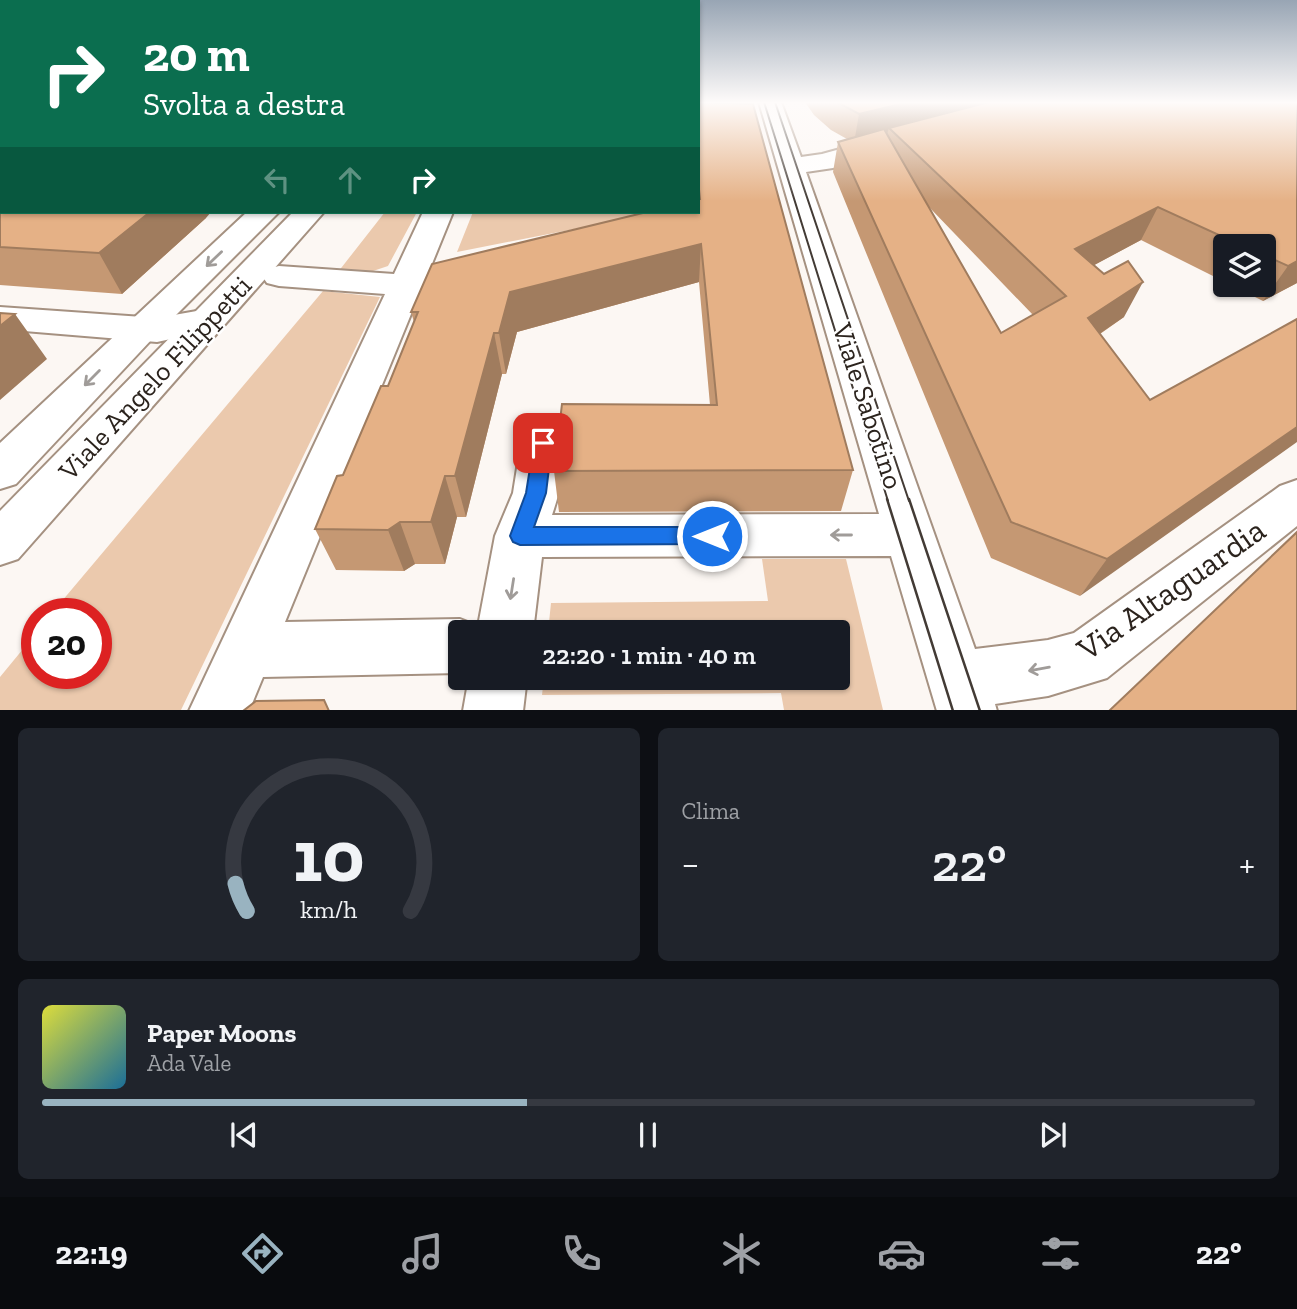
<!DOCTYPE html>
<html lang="it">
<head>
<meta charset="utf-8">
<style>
	body { margin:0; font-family:"Zilla Slab",serif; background:#20242c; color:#f1f3f6; height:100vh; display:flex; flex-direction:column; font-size:26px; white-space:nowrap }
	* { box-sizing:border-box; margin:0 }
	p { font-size:23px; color:#9ea1a6 }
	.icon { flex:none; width:38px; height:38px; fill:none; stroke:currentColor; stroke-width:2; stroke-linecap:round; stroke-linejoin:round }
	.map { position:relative; height:710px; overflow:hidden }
	.details { display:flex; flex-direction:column; gap:18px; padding:18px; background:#0d0f14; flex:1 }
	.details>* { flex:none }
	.top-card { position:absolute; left:0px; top:0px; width:700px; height:214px; box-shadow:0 2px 5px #0004; background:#0b6e4f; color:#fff; overflow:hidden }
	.buttons { position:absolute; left:1213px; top:234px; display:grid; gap:14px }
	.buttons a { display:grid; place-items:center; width:63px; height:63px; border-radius:7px; background:#171b24; box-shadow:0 2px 5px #0004; font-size:35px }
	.speed { position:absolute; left:21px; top:598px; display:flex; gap:14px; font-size:35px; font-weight:700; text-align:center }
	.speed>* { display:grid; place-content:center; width:91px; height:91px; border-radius:50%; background:#171b24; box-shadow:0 2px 5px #0004; line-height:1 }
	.speed .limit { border:10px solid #d22; background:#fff; color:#111 }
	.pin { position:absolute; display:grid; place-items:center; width:60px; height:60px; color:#fff; margin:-30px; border-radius:14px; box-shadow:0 4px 10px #0006 }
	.me { position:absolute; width:77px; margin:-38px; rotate:270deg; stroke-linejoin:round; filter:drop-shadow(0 0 5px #0008) }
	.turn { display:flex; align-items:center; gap:24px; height:147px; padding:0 28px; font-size:32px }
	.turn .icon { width:91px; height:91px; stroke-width:2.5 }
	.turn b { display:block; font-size:49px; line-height:60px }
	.lanes { display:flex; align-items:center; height:66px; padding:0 28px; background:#0003; justify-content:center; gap:35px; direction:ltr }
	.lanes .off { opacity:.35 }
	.big { font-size:52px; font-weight:600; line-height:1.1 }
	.details .card { flex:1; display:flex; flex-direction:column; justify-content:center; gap:10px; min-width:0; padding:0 24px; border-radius:10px; background:#20242c }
	.details .dial { align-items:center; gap:0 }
	.dial svg { height:182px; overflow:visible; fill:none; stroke:#363941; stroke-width:7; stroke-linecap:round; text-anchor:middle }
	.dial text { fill:#f1f3f6; stroke:none }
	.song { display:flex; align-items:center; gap:21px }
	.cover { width:84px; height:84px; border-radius:10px; background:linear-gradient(135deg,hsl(60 70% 55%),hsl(200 70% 35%)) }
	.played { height:7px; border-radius:4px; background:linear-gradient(90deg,#99b3c0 40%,#363941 40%) }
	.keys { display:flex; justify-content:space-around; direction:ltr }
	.heat { display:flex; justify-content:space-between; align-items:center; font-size:38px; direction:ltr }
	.details .tiles { flex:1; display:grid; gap:18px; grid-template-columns:1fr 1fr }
	.card:last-child { grid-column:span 2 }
	.trip { position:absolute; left:448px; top:620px; width:402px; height:70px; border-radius:7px; background:#171b24; box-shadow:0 2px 5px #0004; font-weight:600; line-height:70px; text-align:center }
	.dock { display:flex; height:112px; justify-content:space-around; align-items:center; background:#090b0e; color:#9ea1a6 }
	.dock .icon { width:49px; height:49px }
	.dock .active { color:#99b3c0 }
	.dock b { font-size:32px; color:#f1f3f6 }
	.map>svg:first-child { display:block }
	.green { fill:#ebc9ad }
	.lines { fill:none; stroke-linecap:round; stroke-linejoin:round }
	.minor-casing { stroke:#a59181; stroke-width:4 }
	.major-casing { stroke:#a59181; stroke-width:4 }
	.minor { fill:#fff; fill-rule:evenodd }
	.major { fill:#fff; fill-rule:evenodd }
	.tram-far1 { stroke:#433b35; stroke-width:2 }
	.tram { stroke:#433b35; stroke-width:2.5 }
	.wall { fill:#c59873; fill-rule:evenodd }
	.shaded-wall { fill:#a07c5e }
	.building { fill:#e5b186; stroke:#a07c5e; stroke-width:2 }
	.oneway { stroke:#a09c99 }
	.route { fill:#1a73e8; stroke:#114b97; stroke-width:2 }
	.labels { text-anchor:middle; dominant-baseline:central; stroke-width:5; stroke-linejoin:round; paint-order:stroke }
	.street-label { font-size:28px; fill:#2b231d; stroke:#fff }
	.near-street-label { font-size:33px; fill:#2b231d; stroke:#fff }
</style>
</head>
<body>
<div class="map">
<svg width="1297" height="711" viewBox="0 0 1297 711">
	<rect width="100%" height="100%" fill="#fcf7f3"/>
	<path class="green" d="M385,212H417L388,266L373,271L338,272Z
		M473,212H646V215L457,252Z
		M323,291L380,297L181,710H0V677L37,632V674H96V614H51Z
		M762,559H846L883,710H784L781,693L542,695L544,677H838V632H548L551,603L768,601Z"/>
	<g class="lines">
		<defs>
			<path id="minor" d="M759,102H781L801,157L822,154L884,137L893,140L897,145L893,150L833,168L806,172L975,649L1048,640L1074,633L1280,486L1297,480V526L1107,678L1048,696L995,704L997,711H937L891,556L542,557L533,632H460V673L263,677L249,711H189L385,294L279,286L267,283L262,276L267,269L279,266L394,274L423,212H453L429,271L438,274L443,281L438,288L420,292L285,622L460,619L478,626L495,536L513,493L521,443L527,431L543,427L559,431C571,455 560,491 552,515L879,514Z
				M0,307L157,318L208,309L221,312L226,320L221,328L157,342L0,329Z
				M469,677H527L523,711H463Z"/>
			<path id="major" d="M247,212H279L153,338L16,484L0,489V443Z
				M293,212H324L18,559L0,565V511Z"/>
		</defs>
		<use href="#minor" class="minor-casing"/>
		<use href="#major" class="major-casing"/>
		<use href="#minor" class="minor"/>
		<use href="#major" class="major"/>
		<path class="tram-far1" d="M764,102L888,501
			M775,102L909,501"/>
		<path class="tram" d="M887,499L953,711
			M909,499L980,711"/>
	</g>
	<path class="wall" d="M0,102L206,218L122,294L0,285Z
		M698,102L853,470L841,511L559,512L554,471L710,405L699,282L517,332L506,374H502L466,517H457L445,564H415L404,571L336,570L315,529L343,475L388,386L414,322L411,312L698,212Z
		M805,102H1297V283L1263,301L1231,285H1264V247H1225V282L1141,240L1094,265L1124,317L1100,334L1150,400L1297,319L1080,596L991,558L833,172L838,142L847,139L831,130L814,115ZM929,207L1033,315L1001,333Z"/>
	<path class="shaded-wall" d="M909,102H1012L889,128L887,134L854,143L859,114Z
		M1158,207L1141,240L1059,284L1075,249Z
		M150,212H211L206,218L122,294L99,253Z
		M701,244L699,282L517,332L506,374L499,333L510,292Z
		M1297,261V283L1263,301L1288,266Z
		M1143,282L1124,317L1070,354L1088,318Z
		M15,314L47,359L0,400V326Z
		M494,333L502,374L466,517L455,476Z
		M1297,427V442L1080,596L1107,559Z
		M445,476L457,517L445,564L431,522Z
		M400,522L415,564L404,571L388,530Z"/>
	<path class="building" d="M0,102H2V212H150L99,253L0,247Z
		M698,102L753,104L853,470L554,471L562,404L717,405L701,244L510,292L499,333H494L455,476H445L431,522H400L388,530L315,529L337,476L343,475L381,386H388L418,312H411L432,264L647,212H698V199H700L698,180Z
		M837,102H909L859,114Z
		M989,102H1297V261L1288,266L1264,255V247H1245L1158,207L1075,249L1104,274L1128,261L1143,282L1088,318L1150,400L1297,319V427L1107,559L1011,522L838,142L884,129L1001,333L1066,296L889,128Z
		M0,313L15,314L0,326Z
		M1297,532V711H1109Z
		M324,700L329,711H243L256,701Z"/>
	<defs><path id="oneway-shaft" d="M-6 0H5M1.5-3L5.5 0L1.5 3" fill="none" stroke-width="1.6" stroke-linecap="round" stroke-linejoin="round" transform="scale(1.75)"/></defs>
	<g class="oneway">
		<use href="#oneway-shaft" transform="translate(214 259) rotate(136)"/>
		<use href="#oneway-shaft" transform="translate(92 378) rotate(135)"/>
		<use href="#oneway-shaft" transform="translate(841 535) rotate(180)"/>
		<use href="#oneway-shaft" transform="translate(512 589) rotate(99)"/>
		<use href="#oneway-shaft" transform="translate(1039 669) rotate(170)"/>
	</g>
	<linearGradient id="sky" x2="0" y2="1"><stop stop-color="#98a5b4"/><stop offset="0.51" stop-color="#fefbfa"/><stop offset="1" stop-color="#fefbfa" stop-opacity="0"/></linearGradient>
	<rect width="1297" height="201" fill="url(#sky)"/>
	<path class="route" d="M543,436L549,438L552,443L546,493L534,527H712L719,529L722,536L719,542L712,544L520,545L513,542L510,536L526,493L534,443L536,438Z"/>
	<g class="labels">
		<g class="street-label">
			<text transform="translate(155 378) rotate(-47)">Viale Angelo Filippetti</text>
			<text transform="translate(868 406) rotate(72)">Viale Sabotino</text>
		</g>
		<g class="near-street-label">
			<text transform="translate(1171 589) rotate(-35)">Via Altaguardia</text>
		</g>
	</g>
</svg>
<div class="buttons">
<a><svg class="icon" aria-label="layers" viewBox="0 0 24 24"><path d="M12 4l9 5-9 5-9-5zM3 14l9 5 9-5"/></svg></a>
</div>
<div class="speed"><div class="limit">20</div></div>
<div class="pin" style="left:543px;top:443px;background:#d93025"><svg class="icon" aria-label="arrive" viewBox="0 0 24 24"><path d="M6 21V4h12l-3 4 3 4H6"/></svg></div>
<svg class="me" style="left:712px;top:536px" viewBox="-20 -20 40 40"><circle r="17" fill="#1a73e8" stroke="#fff" stroke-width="3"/><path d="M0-11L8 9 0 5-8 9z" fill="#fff"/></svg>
<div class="trip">22:20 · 1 min · 40 m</div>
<div class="top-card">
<div class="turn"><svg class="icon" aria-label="right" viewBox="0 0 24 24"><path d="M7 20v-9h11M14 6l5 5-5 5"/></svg><div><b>20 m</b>Svolta a destra</div></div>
<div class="lanes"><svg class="icon off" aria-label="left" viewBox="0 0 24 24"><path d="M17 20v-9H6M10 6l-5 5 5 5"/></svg><svg class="icon off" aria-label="ahead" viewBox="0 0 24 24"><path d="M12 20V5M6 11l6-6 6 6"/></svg><svg class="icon" aria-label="right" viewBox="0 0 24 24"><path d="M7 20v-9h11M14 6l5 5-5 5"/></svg></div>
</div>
</div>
<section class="details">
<div class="tiles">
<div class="card dial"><svg viewBox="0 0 100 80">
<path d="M14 69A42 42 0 1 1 86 69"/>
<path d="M14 69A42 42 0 0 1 9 57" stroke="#99b3c0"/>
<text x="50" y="56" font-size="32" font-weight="700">10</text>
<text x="50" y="72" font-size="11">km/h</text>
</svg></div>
<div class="card"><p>Clima</p>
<div class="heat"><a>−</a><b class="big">22°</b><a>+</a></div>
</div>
<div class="card">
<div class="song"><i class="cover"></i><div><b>Paper Moons</b><p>Ada Vale</p></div></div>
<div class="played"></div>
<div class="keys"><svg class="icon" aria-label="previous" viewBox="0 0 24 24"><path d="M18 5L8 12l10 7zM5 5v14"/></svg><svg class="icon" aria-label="pause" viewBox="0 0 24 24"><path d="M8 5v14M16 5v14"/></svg><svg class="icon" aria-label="next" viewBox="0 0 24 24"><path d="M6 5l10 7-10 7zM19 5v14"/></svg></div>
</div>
</div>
</section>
<nav class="dock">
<b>22:19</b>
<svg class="icon active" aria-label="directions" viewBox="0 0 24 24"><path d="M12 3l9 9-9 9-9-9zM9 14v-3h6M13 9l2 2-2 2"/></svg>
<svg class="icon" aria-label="music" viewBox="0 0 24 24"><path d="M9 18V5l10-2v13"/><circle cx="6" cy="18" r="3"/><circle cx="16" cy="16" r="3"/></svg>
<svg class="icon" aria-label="phone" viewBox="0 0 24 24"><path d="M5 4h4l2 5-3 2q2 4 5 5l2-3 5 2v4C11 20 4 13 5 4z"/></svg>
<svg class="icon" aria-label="climate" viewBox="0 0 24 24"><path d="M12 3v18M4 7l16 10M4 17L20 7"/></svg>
<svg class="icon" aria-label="car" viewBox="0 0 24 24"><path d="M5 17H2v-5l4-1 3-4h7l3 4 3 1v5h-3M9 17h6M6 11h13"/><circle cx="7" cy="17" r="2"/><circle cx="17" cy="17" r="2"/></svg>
<svg class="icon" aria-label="filters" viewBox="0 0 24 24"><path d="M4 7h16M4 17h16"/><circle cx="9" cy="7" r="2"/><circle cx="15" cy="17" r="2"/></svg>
<b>22°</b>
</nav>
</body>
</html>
